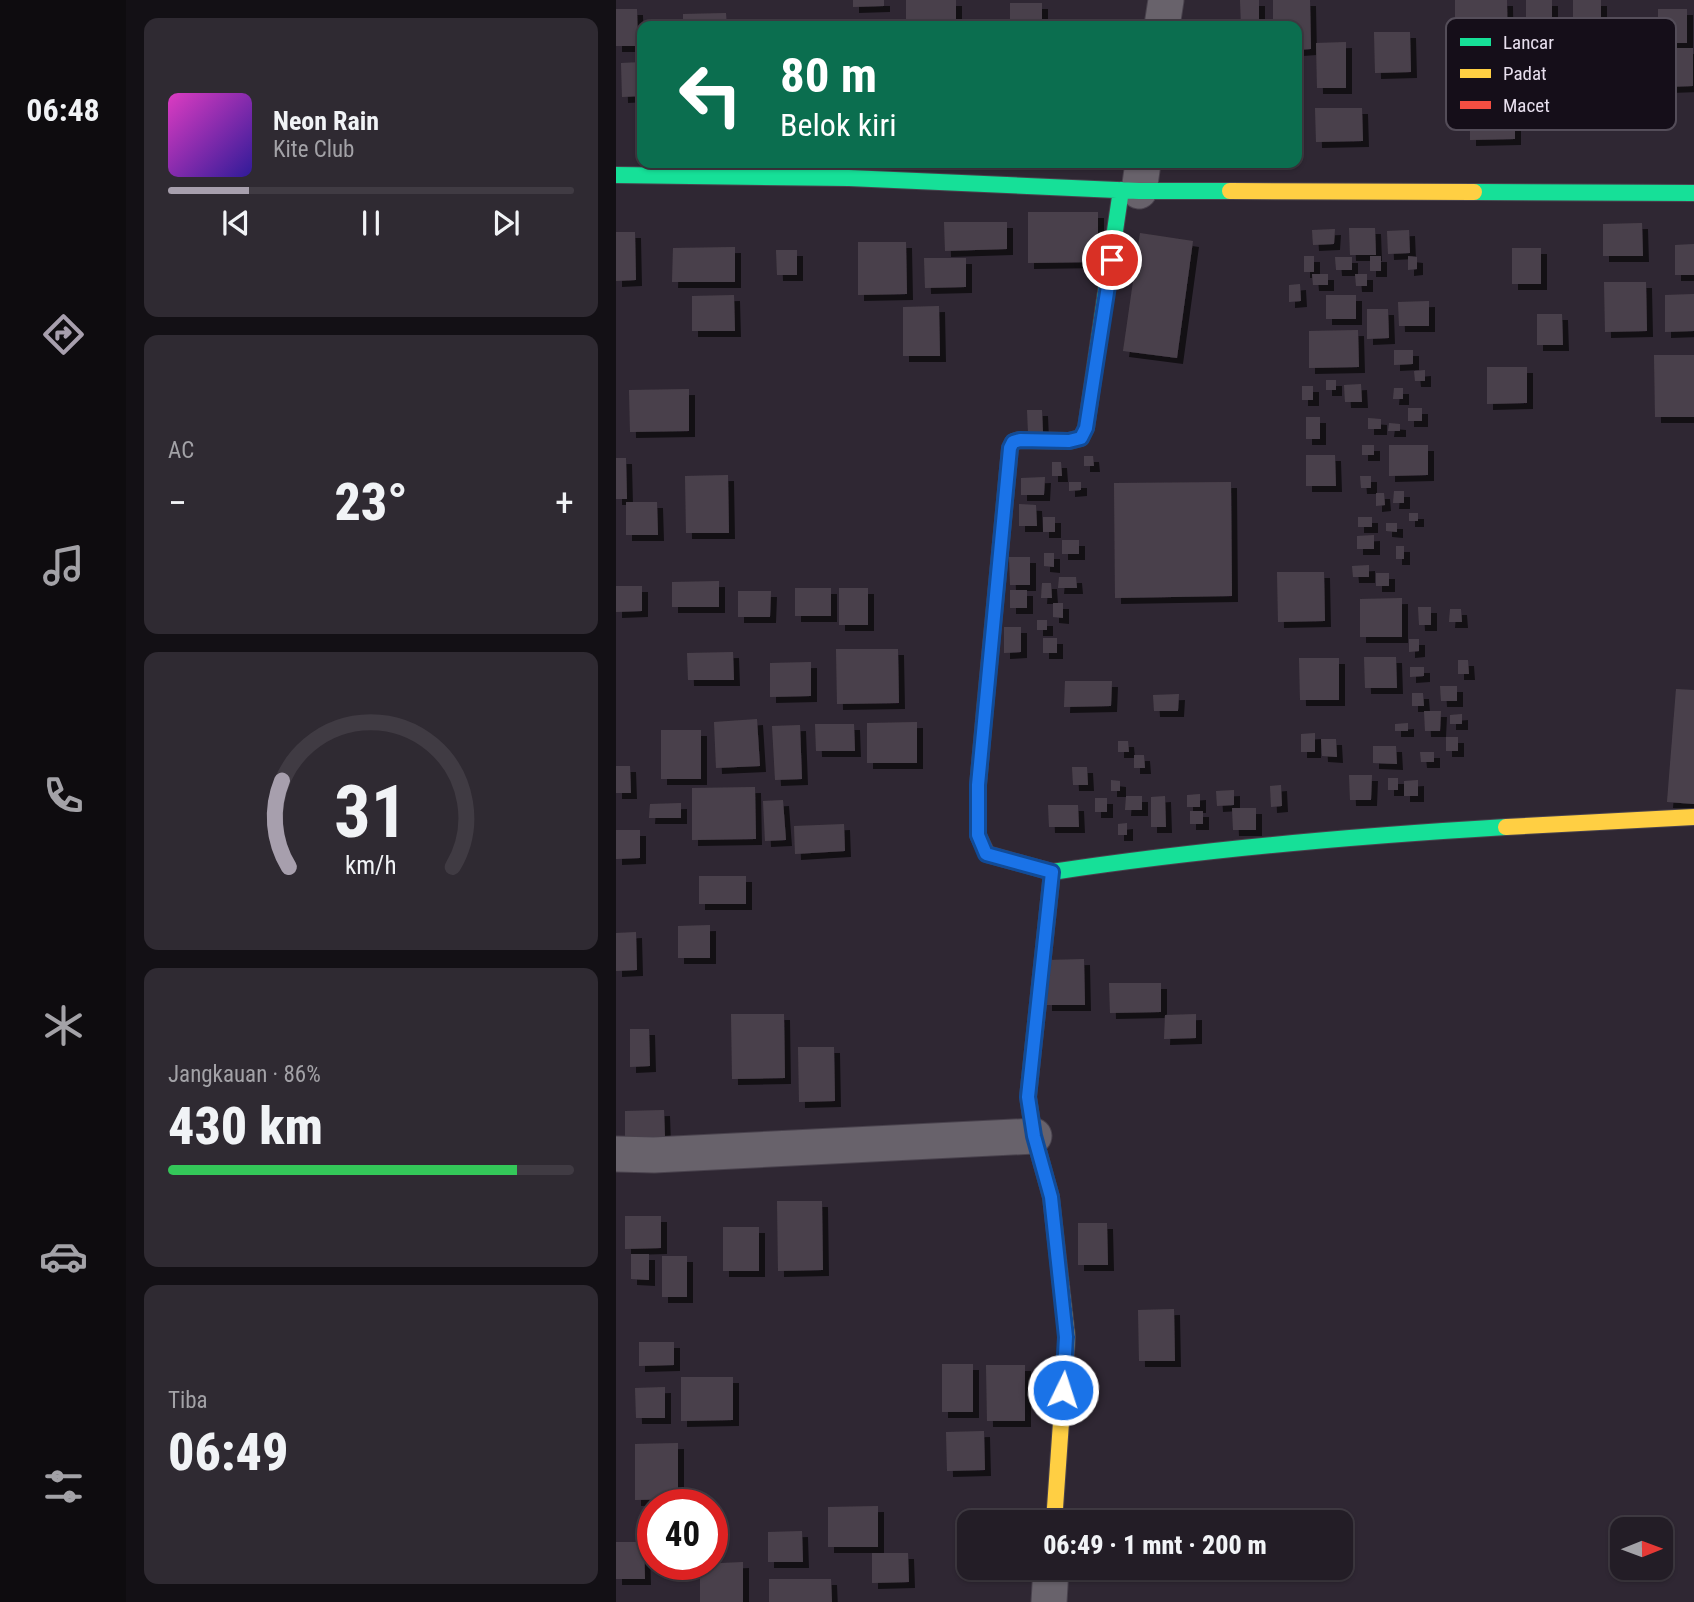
<!DOCTYPE html>
<html lang="id">
<head>
<meta charset="utf-8">
<style>
	body { margin:0; font-family:"Roboto Condensed",sans-serif; background:#2f2a32; color:#f1f3f6; height:100vh; display:flex; flex-direction:column; font-size:26px; white-space:nowrap }
	* { box-sizing:border-box; margin:0 }
	p { font-size:23px; color:#a3a2a7 }
	.icon { flex:none; width:38px; height:38px; fill:none; stroke:currentColor; stroke-width:2; stroke-linecap:round; stroke-linejoin:round }
	.map { position:relative; flex:1; overflow:hidden }
	.sheet { display:flex; flex-direction:column; gap:18px; padding:18px; background:#131015; width:490px }
	.sheet>* { flex:none }
	.hud { position:absolute; left:21px; top:21px; width:665px; height:147px; border-radius:14px; box-shadow:0 2px 5px #0004,0 0 0 2px #403b43; background:#0b6e4f; color:#fff; overflow:hidden }
	.needle { width:46px; rotate:89deg }
	.fabs { position:absolute; left:994px; top:1517px; display:grid; gap:14px }
	.fabs a { display:grid; place-items:center; width:63px; height:63px; border-radius:14px; background:#231d26; box-shadow:0 2px 5px #0004,0 0 0 2px #403b43; font-size:35px }
	.speed { position:absolute; left:21px; top:1489px; display:flex; gap:14px; font-size:35px; font-weight:700; text-align:center }
	.speed>* { display:grid; place-content:center; width:91px; height:91px; border-radius:50%; background:#231d26; box-shadow:0 2px 5px #0004,0 0 0 2px #403b43; line-height:1 }
	.speed .limit { border:10px solid #d22; background:#fff; color:#111 }
	.pin { position:absolute; display:grid; place-items:center; width:60px; height:60px; color:#fff; margin:-30px; border:4px solid #fff; border-radius:50%; box-shadow:0 2px 7px #0007 }
	.me { position:absolute; width:77px; margin:-38px; rotate:4deg; stroke-linejoin:round; filter:drop-shadow(0 0 5px #0008) }
	.turn { display:flex; align-items:center; gap:24px; height:147px; padding:0 28px; font-size:32px }
	.turn .icon { width:91px; height:91px; stroke-width:2.5 }
	.turn b { display:block; font-size:49px; line-height:60px }
	.big { font-size:52px; font-weight:800; line-height:1.1 }
	.sheet .widget { flex:1; display:flex; flex-direction:column; justify-content:center; gap:10px; min-width:0; padding:0 24px; border-radius:14px; background:#2f2a32 }
	.sheet .dial { align-items:center; gap:0 }
	.dial svg { height:182px; overflow:visible; fill:none; stroke:#403b43; stroke-width:7; stroke-linecap:round; text-anchor:middle }
	.dial text { fill:#f1f3f6; stroke:none }
	.song { display:flex; align-items:center; gap:21px }
	.cover { width:84px; height:84px; border-radius:10px; background:linear-gradient(135deg,hsl(310 70% 55%),hsl(250 70% 35%)) }
	.played { height:7px; border-radius:4px; background:linear-gradient(90deg,#a79fad 20%,#403b43 20%) }
	.keys { display:flex; justify-content:space-around; direction:ltr }
	.heat { display:flex; justify-content:space-between; align-items:center; font-size:38px; direction:ltr }
	.charge { height:10px; border-radius:5px; background:linear-gradient(90deg,#34c759 86%,#403b43 0) }
	.trip { position:absolute; left:341px; top:1510px; width:396px; height:70px; border-radius:14px; background:#231d26; box-shadow:0 2px 5px #0004,0 0 0 2px #403b43; font-weight:800; line-height:70px; text-align:center }
	main { display:flex; flex:1; min-height:0 }
	.tabs { display:flex; flex-direction:column; width:126px; justify-content:space-around; align-items:center; background:#0e0c0f; color:#a3a2a7 }
	.tabs .icon { width:49px; height:49px }
	.tabs .current { color:#a79fad }
	.tabs b { font-size:32px; color:#f1f3f6 }
	.map>svg:first-child { display:block }
	.building { fill:#4a414b; filter:url(#shadow) }
	.lines { fill:none; stroke-linecap:round; stroke-linejoin:round }
	.street-casing { stroke:#49424d; stroke-width:37 }
	.fast-casing { stroke:#49424d; stroke-width:18 }
	.slow-casing { stroke:#49424d; stroke-width:18 }
	.jam-casing { stroke:#49424d; stroke-width:18 }
	.street { stroke:#68626b; stroke-width:35 }
	.fast { stroke:#16e098; stroke-width:16 }
	.slow { stroke:#ffcf43; stroke-width:16 }
	.jam { stroke:#f24e42; stroke-width:16 }
	.route-casing { stroke:#114b97; stroke-width:18 }
	.route { stroke:#1a73e8; stroke-width:12 }
	.key { fill:#150e19; stroke:#544d59; stroke-width:2 }
	.key-label { font-size:19px; fill:#e8dfee }
</style>
</head>
<body>
<main>
<nav class="tabs">
<b>06:48</b>
<svg class="icon current" aria-label="directions" viewBox="0 0 24 24"><path d="M12 3l9 9-9 9-9-9zM9 14v-3h6M13 9l2 2-2 2"/></svg>
<svg class="icon" aria-label="music" viewBox="0 0 24 24"><path d="M9 18V5l10-2v13"/><circle cx="6" cy="18" r="3"/><circle cx="16" cy="16" r="3"/></svg>
<svg class="icon" aria-label="phone" viewBox="0 0 24 24"><path d="M5 4h4l2 5-3 2q2 4 5 5l2-3 5 2v4C11 20 4 13 5 4z"/></svg>
<svg class="icon" aria-label="climate" viewBox="0 0 24 24"><path d="M12 3v18M4 7l16 10M4 17L20 7"/></svg>
<svg class="icon" aria-label="car" viewBox="0 0 24 24"><path d="M5 17H2v-5l4-1 3-4h7l3 4 3 1v5h-3M9 17h6M6 11h13"/><circle cx="7" cy="17" r="2"/><circle cx="17" cy="17" r="2"/></svg>
<svg class="icon" aria-label="filters" viewBox="0 0 24 24"><path d="M4 7h16M4 17h16"/><circle cx="9" cy="7" r="2"/><circle cx="15" cy="17" r="2"/></svg>
</nav>
<section class="sheet">
<div class="widget">
<div class="song"><i class="cover"></i><div><b>Neon Rain</b><p>Kite Club</p></div></div>
<div class="played"></div>
<div class="keys"><svg class="icon" aria-label="previous" viewBox="0 0 24 24"><path d="M18 5L8 12l10 7zM5 5v14"/></svg><svg class="icon" aria-label="pause" viewBox="0 0 24 24"><path d="M8 5v14M16 5v14"/></svg><svg class="icon" aria-label="next" viewBox="0 0 24 24"><path d="M6 5l10 7-10 7zM19 5v14"/></svg></div>
</div>
<div class="widget"><p>AC</p>
<div class="heat"><a>−</a><b class="big">23°</b><a>+</a></div>
</div>
<div class="widget dial"><svg viewBox="0 0 100 80">
<path d="M14 69A42 42 0 1 1 86 69"/>
<path d="M14 69A42 42 0 0 1 11 31" stroke="#a79fad"/>
<text x="50" y="56" font-size="32" font-weight="700">31</text>
<text x="50" y="72" font-size="11">km/h</text>
</svg></div>
<div class="widget"><p>Jangkauan · 86%</p><b class="big">430 km</b><div class="charge"></div></div>
<div class="widget"><p>Tiba</p><b class="big">06:49</b></div>
</section>
<div class="map">
<svg width="1078" height="1602" viewBox="0 0 1078 1602">
	<defs>
		<filter id="shadow"><feDropShadow dx="6" dy="6" stdDeviation="0" flood-color="#0009"/></filter>
	</defs>
	<rect width="100%" height="100%" fill="#2f2733"/>
	<path class="building" d="M237,0H268V6L237,7Z
		M290,0H340V26H290Z
		M624,0H643V26H625Z
		M657,0H694L695,49L681,50V26H657Z
		M839,0H891L892,62L839,63Z
		M910,0H936V23L910,24Z
		M957,0H985V21L957,22Z
		M394,3H426V25H394Z
		M0,9H21L22,46H0Z
		M1042,9H1071V43H1042Z
		M110,13L111,26H67V14Z
		M758,32H794L795,72L759,73Z
		M730,42V88H701L700,43Z
		M1050,48H1077V86L1050,87Z
		M26,62V96L6,97L5,63Z
		M699,108H746L747,141L700,142Z
		M854,108H899V139L854,140Z
		M412,212H482V262L412,263Z
		M328,222H391V249L329,251Z
		M1026,223L1027,256H987V224Z
		M733,228H759L760,255H734Z
		M719,229L718,244L697,245L696,230Z
		M793,230L794,253L772,254L771,231Z
		M0,232H19L20,280L0,281Z
		M524,233L577,241L561,358L507,351Z
		M242,242H290L291,294L242,295Z
		M1078,244V275H1059V245Z
		M119,247V282H56L57,248Z
		M896,248H925V284H896Z
		M160,250H181V275H161Z
		M688,256H698V272H688Z
		M754,256H765V271H754Z
		M792,256L801,257V269L792,270Z
		M719,257H736V270H720Z
		M308,258H350V287L309,288Z
		M696,274H712V285H697Z
		M739,274H751V286H740Z
		M988,282H1030L1031,331L989,332Z
		M684,284L685,301L673,302V285Z
		M1078,294V331L1049,332V295Z
		M118,295L119,331H76V296Z
		M710,295H740V319H710Z
		M813,301V326H783L782,302Z
		M323,306L324,356H287V307Z
		M751,309H772L773,338L751,339Z
		M921,314H946L947,345H921Z
		M742,330L743,367L693,368V331Z
		M778,350H797V364L778,365Z
		M1038,355H1078V417H1039Z
		M871,367H911V403L871,404Z
		M809,370V381H799L798,371Z
		M710,380H720V390H710Z
		M745,384L746,402H729L728,385Z
		M686,386H697V400H686Z
		M778,388H787V399H777Z
		M73,389V431L14,432L13,390Z
		M792,408H806V421H792Z
		M411,410H426L427,433L412,432Z
		M690,417H704V439H690Z
		M752,418L765,419V429H752Z
		M773,423L784,424V431H772Z
		M746,445H758V455H746Z
		M773,445H812V475L773,476Z
		M690,455H719L720,486H690Z
		M468,456H477L478,466H468Z
		M0,458H10L11,499H0Z
		M436,462H445L446,476H436Z
		M112,475L113,533H70L69,476Z
		M744,476H755V488H745Z
		M429,477L428,495H405V478Z
		M453,482H465V490L453,491Z
		M615,482L616,596L499,598L498,483Z
		M778,491H788V503H777Z
		M760,493H768L769,505L760,506Z
		M10,502H41L42,535H10Z
		M403,504L420,505L421,526H403Z
		M793,513H802V521H793Z
		M427,517H439V532H427Z
		M742,517H756V527H742Z
		M770,523H781V532L770,531Z
		M758,535V549H741V536Z
		M446,540H463V554H446Z
		M780,546H788V559H780Z
		M428,553H438V567L428,566Z
		M393,557H414V585H394Z
		M753,565V577H737L736,566Z
		M661,572H708L709,621L662,622Z
		M760,573H773V586H760Z
		M443,577H460L461,588H442Z
		M103,581V607H56V582Z
		M426,583H435L436,598H425Z
		M0,586H26V611L0,612Z
		M179,588H215V616H179Z
		M223,588H252V625H223Z
		M394,590H411V608H394Z
		M122,591H155L154,617H122Z
		M786,598V637H744V599Z
		M437,603H447V618L437,617Z
		M802,607H815V625H803Z
		M834,609H845L846,622H833Z
		M421,620H431V630H421Z
		M388,627H405V652L388,653Z
		M427,638H441V653H427Z
		M793,639H803V651L793,652Z
		M220,649H282L283,703L221,704Z
		M117,652L118,680H72L71,653Z
		M748,657H780L781,688H749Z
		M683,658H723V700H684Z
		M842,660H852L853,674H842Z
		M195,662V696L154,697V663Z
		M794,667H808V676L794,677Z
		M449,681H496L495,706L448,707Z
		M824,686H841V701H825Z
		M1060,689L1078,690V804L1051,802Z
		M796,693H807L808,706H796Z
		M563,694L562,711H538L537,695Z
		M808,711H825L824,731H809Z
		M846,714V724H834V715Z
		M141,719L144,766L100,768L98,722Z
		M301,722V763H251V723Z
		M792,723V731H779V724Z
		M199,724H238L239,751H200Z
		M184,725L186,779L159,780L156,726Z
		M45,730H85V779H45Z
		M699,733V752H685V734Z
		M830,737H842V751H830Z
		M705,739H720L721,757L706,756Z
		M502,741H512L513,752H502Z
		M757,746H780L781,764L757,763Z
		M804,752H818V762H805Z
		M518,755H528L529,768H518Z
		M0,766H14L15,793H0Z
		M456,767H471L472,785H457Z
		M733,775H756L755,800H734Z
		M772,778H782V790H772Z
		M495,780L504,781V791H495Z
		M802,780V796H788V781Z
		M665,785L666,806L655,807L654,786Z
		M139,787L140,839L76,840V788Z
		M618,790V805L601,806L600,791Z
		M584,794V807H571V795Z
		M510,796H526V810H509Z
		M549,796L550,827H535V797Z
		M479,798H491V812H479Z
		M167,800L170,840L149,841L147,801Z
		M65,803V818H33L34,804Z
		M432,805H462L463,827H433Z
		M616,808H640V830H617Z
		M574,811H587V824H574Z
		M511,823V835H502V824Z
		M228,824L229,851L179,854L178,826Z
		M0,830H24V858L0,859Z
		M83,876H130V904H83Z
		M94,925V958H62V926Z
		M20,932L21,970L0,971V933Z
		M468,959L469,1005H430V960Z
		M493,983H545V1012L494,1013Z
		M115,1014H168L169,1078L116,1079Z
		M580,1014V1038L548,1039L549,1015Z
		M14,1029H33L34,1066L14,1067Z
		M182,1047H218L219,1101L183,1102Z
		M48,1110L49,1137H9V1111Z
		M161,1201H206L207,1270L162,1271Z
		M9,1216H45V1248L9,1249Z
		M462,1223H491L492,1265H462Z
		M107,1227H143V1271H107Z
		M15,1254H33V1280L15,1279Z
		M46,1256H71V1297H46Z
		M558,1309L559,1361H523L522,1310Z
		M23,1342H58V1365L23,1366Z
		M326,1364H357V1412H326Z
		M370,1365H409V1421H371Z
		M65,1377H117V1420L65,1421Z
		M49,1387V1418H20L19,1388Z
		M368,1431L369,1470L331,1471L330,1432Z
		M62,1443V1499L19,1500V1444Z
		M262,1506V1547H212V1507Z
		M186,1531L187,1562H152V1532Z
		M0,1542H28L29,1579H0Z
		M256,1553H292L293,1582L256,1583Z
		M127,1562V1602H84V1564Z
		M153,1579H215L216,1602H153Z"/>
	<g class="lines">
		<defs>
			<path id="street" d="M546,26L550,0
				M523,191L527,163
				M0,1154L38,1155L418,1136
				M433,1602L435,1568"/>
			<path id="fast" d="M0,175L233,178L523,191H614
				M858,192L1078,193
				M369,708L394,448L397,442L403,440L453,441L465,438L470,428L505,190
				M445,1285L435,1197L418,1136L412,1097L436,872C587,849 738,836 890,827"/>
			<path id="slow" d="M614,191L858,192
				M890,827L1078,817
				M438,1522L451,1337L445,1285"/>
			<path id="jam" d="M369,708L362,785V835L371,854L436,872"/>
		</defs>
		<use href="#street" class="street-casing"/>
		<use href="#fast" class="fast-casing"/>
		<use href="#slow" class="slow-casing"/>
		<use href="#jam" class="jam-casing"/>
		<use href="#street" class="street"/>
		<use href="#fast" class="fast"/>
		<use href="#slow" class="slow"/>
		<use href="#jam" class="jam"/>
	</g>
	<g class="lines">
		<defs>
			<path id="route" d="M447,1390L450,1337L435,1197L418,1136L412,1097L436,872L370,854L362,835V785L394,448L397,442L404,440L453,441L465,438L470,428L496,260"/>
		</defs>
		<use href="#route" class="route-casing"/>
		<use href="#route" class="route"/>
	</g>
	<rect x="830" y="18" width="230" height="112" rx="10" class="key"/>
	<rect x="844" y="38" width="31" height="8" fill="#16e098"/>
	<rect x="844" y="69" width="31" height="9" fill="#ffcf43"/>
	<rect x="844" y="101" width="31" height="8" fill="#f24e42"/>
	<g class="key-label">
		<text x="887" y="49">Lancar</text>
		<text x="887" y="80">Padat</text>
		<text x="887" y="112">Macet</text>
	</g>
</svg>
<div class="fabs">
<a><svg class="needle" viewBox="-14 -14 28 28"><path d="M0-13l5 13h-10z" fill="#e53935"/><path d="M0 13l5-13h-10z" fill="#a3a2a7"/></svg></a>
</div>
<div class="speed"><div class="limit">40</div></div>
<div class="pin" style="left:496px;top:260px;background:#d93025"><svg class="icon" aria-label="arrive" viewBox="0 0 24 24"><path d="M6 21V4h12l-3 4 3 4H6"/></svg></div>
<svg class="me" style="left:447px;top:1390px" viewBox="-20 -20 40 40"><circle r="17" fill="#1a73e8" stroke="#fff" stroke-width="3"/><path d="M0-11L8 9 0 5-8 9z" fill="#fff"/></svg>
<div class="trip">06:49 · 1 mnt · 200 m</div>
<div class="hud">
<div class="turn"><svg class="icon" aria-label="left" viewBox="0 0 24 24"><path d="M17 20v-9H6M10 6l-5 5 5 5"/></svg><div><b>80 m</b>Belok kiri</div></div>
</div>
</div>
</main>
</body>
</html>
